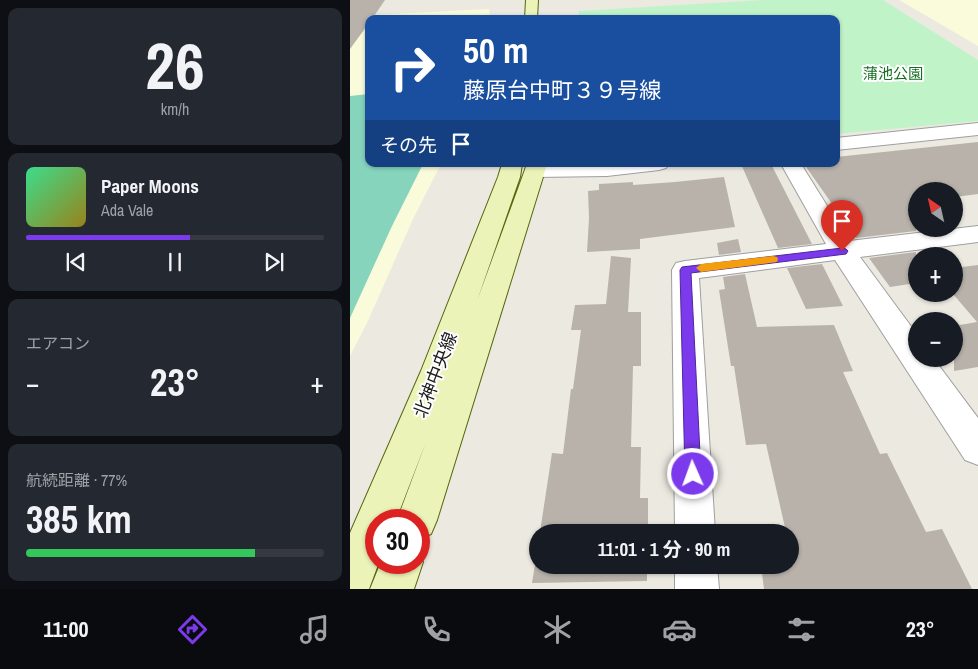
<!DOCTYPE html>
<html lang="ja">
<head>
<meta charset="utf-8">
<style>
	body { margin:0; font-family:"Archivo Narrow","Noto Sans JP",sans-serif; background:#242831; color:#f1f3f6; height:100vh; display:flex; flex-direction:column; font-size:19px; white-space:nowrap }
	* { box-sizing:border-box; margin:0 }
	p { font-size:16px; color:#9ea1a6 }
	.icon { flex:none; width:28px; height:28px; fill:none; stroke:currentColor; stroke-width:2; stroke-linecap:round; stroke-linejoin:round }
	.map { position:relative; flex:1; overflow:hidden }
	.side { display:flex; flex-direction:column; gap:8px; padding:8px; background:#0d0f14; width:350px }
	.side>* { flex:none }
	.guide { position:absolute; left:15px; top:15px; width:475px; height:152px; border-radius:10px; box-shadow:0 1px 4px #0004; background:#1a4fa0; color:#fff; overflow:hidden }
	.needle { width:32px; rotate:326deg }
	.controls { position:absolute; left:558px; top:182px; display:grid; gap:10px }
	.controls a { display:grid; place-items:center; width:55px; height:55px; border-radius:50%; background:#171b24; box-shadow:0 1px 4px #0004; font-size:25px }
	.speed { position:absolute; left:15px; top:509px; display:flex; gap:10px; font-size:25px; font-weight:700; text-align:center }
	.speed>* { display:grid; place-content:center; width:65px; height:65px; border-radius:50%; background:#171b24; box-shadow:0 1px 4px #0004; line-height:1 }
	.speed .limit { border:8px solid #d22; background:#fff; color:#111 }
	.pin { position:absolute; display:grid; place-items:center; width:42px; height:42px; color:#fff; margin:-51px -21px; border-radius:50% 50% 50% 0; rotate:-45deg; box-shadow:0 0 5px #0007 }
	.pin .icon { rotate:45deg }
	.me { position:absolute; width:55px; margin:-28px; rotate:358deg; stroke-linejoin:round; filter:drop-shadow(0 0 4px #0008) }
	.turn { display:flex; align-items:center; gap:18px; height:105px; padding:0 15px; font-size:22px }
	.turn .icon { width:65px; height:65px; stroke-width:2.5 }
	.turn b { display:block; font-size:35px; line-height:42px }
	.then { display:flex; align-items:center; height:48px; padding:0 15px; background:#0003; gap:10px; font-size:19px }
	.big { font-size:38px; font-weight:700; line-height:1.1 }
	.side .card { flex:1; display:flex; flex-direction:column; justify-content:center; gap:8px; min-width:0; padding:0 18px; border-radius:10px; background:#242831 }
	.side .dial { align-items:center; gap:0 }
	.dial b { font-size:65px; line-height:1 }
	.song { display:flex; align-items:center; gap:15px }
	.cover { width:60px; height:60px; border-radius:8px; background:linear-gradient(135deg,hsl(150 70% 55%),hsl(50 70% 35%)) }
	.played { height:5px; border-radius:2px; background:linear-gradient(90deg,#7c3aed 55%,#363941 55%) }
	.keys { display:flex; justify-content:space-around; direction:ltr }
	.heat { display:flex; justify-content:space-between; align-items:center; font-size:28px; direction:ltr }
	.charge { height:8px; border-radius:4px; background:linear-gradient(90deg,#34c759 77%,#363941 0) }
	.trip { position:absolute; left:179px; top:524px; width:270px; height:50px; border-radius:25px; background:#171b24; box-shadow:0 1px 4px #0004; font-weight:700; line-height:50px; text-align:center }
	.tabs { display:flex; height:80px; justify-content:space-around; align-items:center; background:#090b0e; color:#9ea1a6 }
	.tabs .icon { width:35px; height:35px }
	.tabs .active { color:#7c3aed }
	.tabs b { font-size:22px; color:#f1f3f6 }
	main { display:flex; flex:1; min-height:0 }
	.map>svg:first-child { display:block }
	.education { fill:#f9fbda }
	.park { fill:#c1f3c8 }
	.pitch { fill:#85d4bb }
	.building { fill:#b8b2ab }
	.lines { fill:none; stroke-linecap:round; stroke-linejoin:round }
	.street-casing { stroke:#9f9f9f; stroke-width:2 }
	.secondary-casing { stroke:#56660e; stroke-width:2 }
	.street { fill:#fff; fill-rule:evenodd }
	.secondary { fill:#ebf3b8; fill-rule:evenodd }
	.route { fill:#7c3aed; stroke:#51269a }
	.slow { fill:#f59e0b }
	.labels { text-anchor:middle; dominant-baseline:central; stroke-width:4; stroke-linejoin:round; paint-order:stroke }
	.far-park-label { font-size:15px; fill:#156d22; stroke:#fff }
	.street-label { font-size:18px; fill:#1b1b1b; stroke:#fff }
</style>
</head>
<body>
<main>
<section class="side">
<div class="card dial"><b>26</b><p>km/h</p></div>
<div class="card">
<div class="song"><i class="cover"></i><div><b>Paper Moons</b><p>Ada Vale</p></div></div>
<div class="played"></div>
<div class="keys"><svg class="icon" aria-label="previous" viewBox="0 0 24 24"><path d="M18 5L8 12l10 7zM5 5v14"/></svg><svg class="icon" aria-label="pause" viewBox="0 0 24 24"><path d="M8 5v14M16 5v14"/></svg><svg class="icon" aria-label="next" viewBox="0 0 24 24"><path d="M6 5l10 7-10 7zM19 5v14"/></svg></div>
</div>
<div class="card"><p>エアコン</p>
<div class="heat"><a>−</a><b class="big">23°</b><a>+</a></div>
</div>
<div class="card"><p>航続距離 · 77%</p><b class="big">385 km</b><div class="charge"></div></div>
</section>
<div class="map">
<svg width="628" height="589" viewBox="0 0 628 589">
	<rect width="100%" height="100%" fill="#ece9e1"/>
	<path class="education" d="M549,0H628V46L580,18Z
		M139,9L141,19H19V164H91L63,219L18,321L0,356V16Z"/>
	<path class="park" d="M415,0H533L628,60V121L486,134V19H229V11Z"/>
	<path class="pitch" d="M19,94V164H73L42,226L0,318V96Z"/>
	<path class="building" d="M0,0H35L22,19H19V23L0,49Z
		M628,142V194L605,197H604V191H566V231L506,238L454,164H486V157Z
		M391,164H421L462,244L428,248Z
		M374,177L385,227L290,239V249L237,252L239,218L238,191L249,190V184L283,182V185L325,182Z
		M388,239L391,252L369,255L367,243Z
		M566,252V283L540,287L519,258Z
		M261,256L281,258L278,312H291V366H283L281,447H291L290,498H298V532H190L202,453L213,454L221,389H223L231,330H221L225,305L256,304Z
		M472,264L493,306L456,309L437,268Z
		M628,265V367L604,371V326L627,322L603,294L604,268Z
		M395,274L407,327L484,325L503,371L493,372L530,454L537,453L576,532L592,529L622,589H414L411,565H444L440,550V532H436L416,444L396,445L384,366H381L369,290L375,289L373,277Z
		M188,546V565H297V581L182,583Z"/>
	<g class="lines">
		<defs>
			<path id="street" d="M628,123V135L486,150V138Z
				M319,164L316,168L309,170L257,176L186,177L179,175L176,171L179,167L186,165Z
				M431,164H451L499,241L628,226V242L510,257L566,333V359H584L628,418V465L615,460L485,260L349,278L365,532H325L322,270L326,263L335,261L476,244Z
				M325,565H367L369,589H325Z"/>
			<path id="secondary" d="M176,0H188L187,19H175Z
				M152,164H172L170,177L127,301L177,164H197L87,520L81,534L69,539V520H47L76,442L46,520H26V562H29L19,589H0V533L71,371L148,177Z
				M69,552L73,562L64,589H20L31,562H69Z"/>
		</defs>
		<use href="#street" class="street-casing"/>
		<use href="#secondary" class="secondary-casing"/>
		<use href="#street" class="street"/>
		<use href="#secondary" class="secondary"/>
	</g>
	<path class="route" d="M492,248L496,249L498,251L496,254L341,273L351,474L348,479L343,481L338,479L335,474L330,270L332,267Z"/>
	<path class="slow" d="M423,256L427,257L428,259L427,262L351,272L346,268L351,264Z"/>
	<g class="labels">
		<g class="far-park-label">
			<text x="543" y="73">蒲池公園</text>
		</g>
		<g class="street-label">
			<text transform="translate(85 375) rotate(-69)">北神中央線</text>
		</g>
	</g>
</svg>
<div class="controls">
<a><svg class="needle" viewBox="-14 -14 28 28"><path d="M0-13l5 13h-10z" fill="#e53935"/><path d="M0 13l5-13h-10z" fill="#9ea1a6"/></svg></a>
<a>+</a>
<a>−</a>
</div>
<div class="speed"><div class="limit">30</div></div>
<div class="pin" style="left:492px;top:251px;background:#d93025"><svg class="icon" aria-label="arrive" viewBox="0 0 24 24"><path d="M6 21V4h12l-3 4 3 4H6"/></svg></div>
<svg class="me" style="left:343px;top:474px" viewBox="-20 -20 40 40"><circle r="17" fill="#7c3aed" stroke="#fff" stroke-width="3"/><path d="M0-11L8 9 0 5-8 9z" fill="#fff"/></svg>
<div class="trip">11:01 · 1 分 · 90 m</div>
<div class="guide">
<div class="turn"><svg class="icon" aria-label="right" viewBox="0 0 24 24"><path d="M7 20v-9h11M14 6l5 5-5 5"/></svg><div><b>50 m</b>藤原台中町３９号線</div></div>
<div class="then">その先<svg class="icon" aria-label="arrive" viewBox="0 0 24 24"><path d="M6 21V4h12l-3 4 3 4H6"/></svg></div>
</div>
</div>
</main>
<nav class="tabs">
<b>11:00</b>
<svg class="icon active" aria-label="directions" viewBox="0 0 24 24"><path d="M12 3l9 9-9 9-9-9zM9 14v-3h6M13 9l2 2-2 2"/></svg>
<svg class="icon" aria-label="music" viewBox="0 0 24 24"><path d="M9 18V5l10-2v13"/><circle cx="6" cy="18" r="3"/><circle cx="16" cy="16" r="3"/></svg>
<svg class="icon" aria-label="phone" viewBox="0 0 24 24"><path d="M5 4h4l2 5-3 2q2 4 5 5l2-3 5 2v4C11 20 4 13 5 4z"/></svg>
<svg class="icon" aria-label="climate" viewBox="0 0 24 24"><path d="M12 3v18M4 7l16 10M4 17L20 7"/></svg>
<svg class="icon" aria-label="car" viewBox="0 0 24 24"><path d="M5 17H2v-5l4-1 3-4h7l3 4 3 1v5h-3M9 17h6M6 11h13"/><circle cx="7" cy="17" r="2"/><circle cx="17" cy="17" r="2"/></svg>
<svg class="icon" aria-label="filters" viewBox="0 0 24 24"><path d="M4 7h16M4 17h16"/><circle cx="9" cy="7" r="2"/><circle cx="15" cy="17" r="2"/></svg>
<b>23°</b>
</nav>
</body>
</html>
